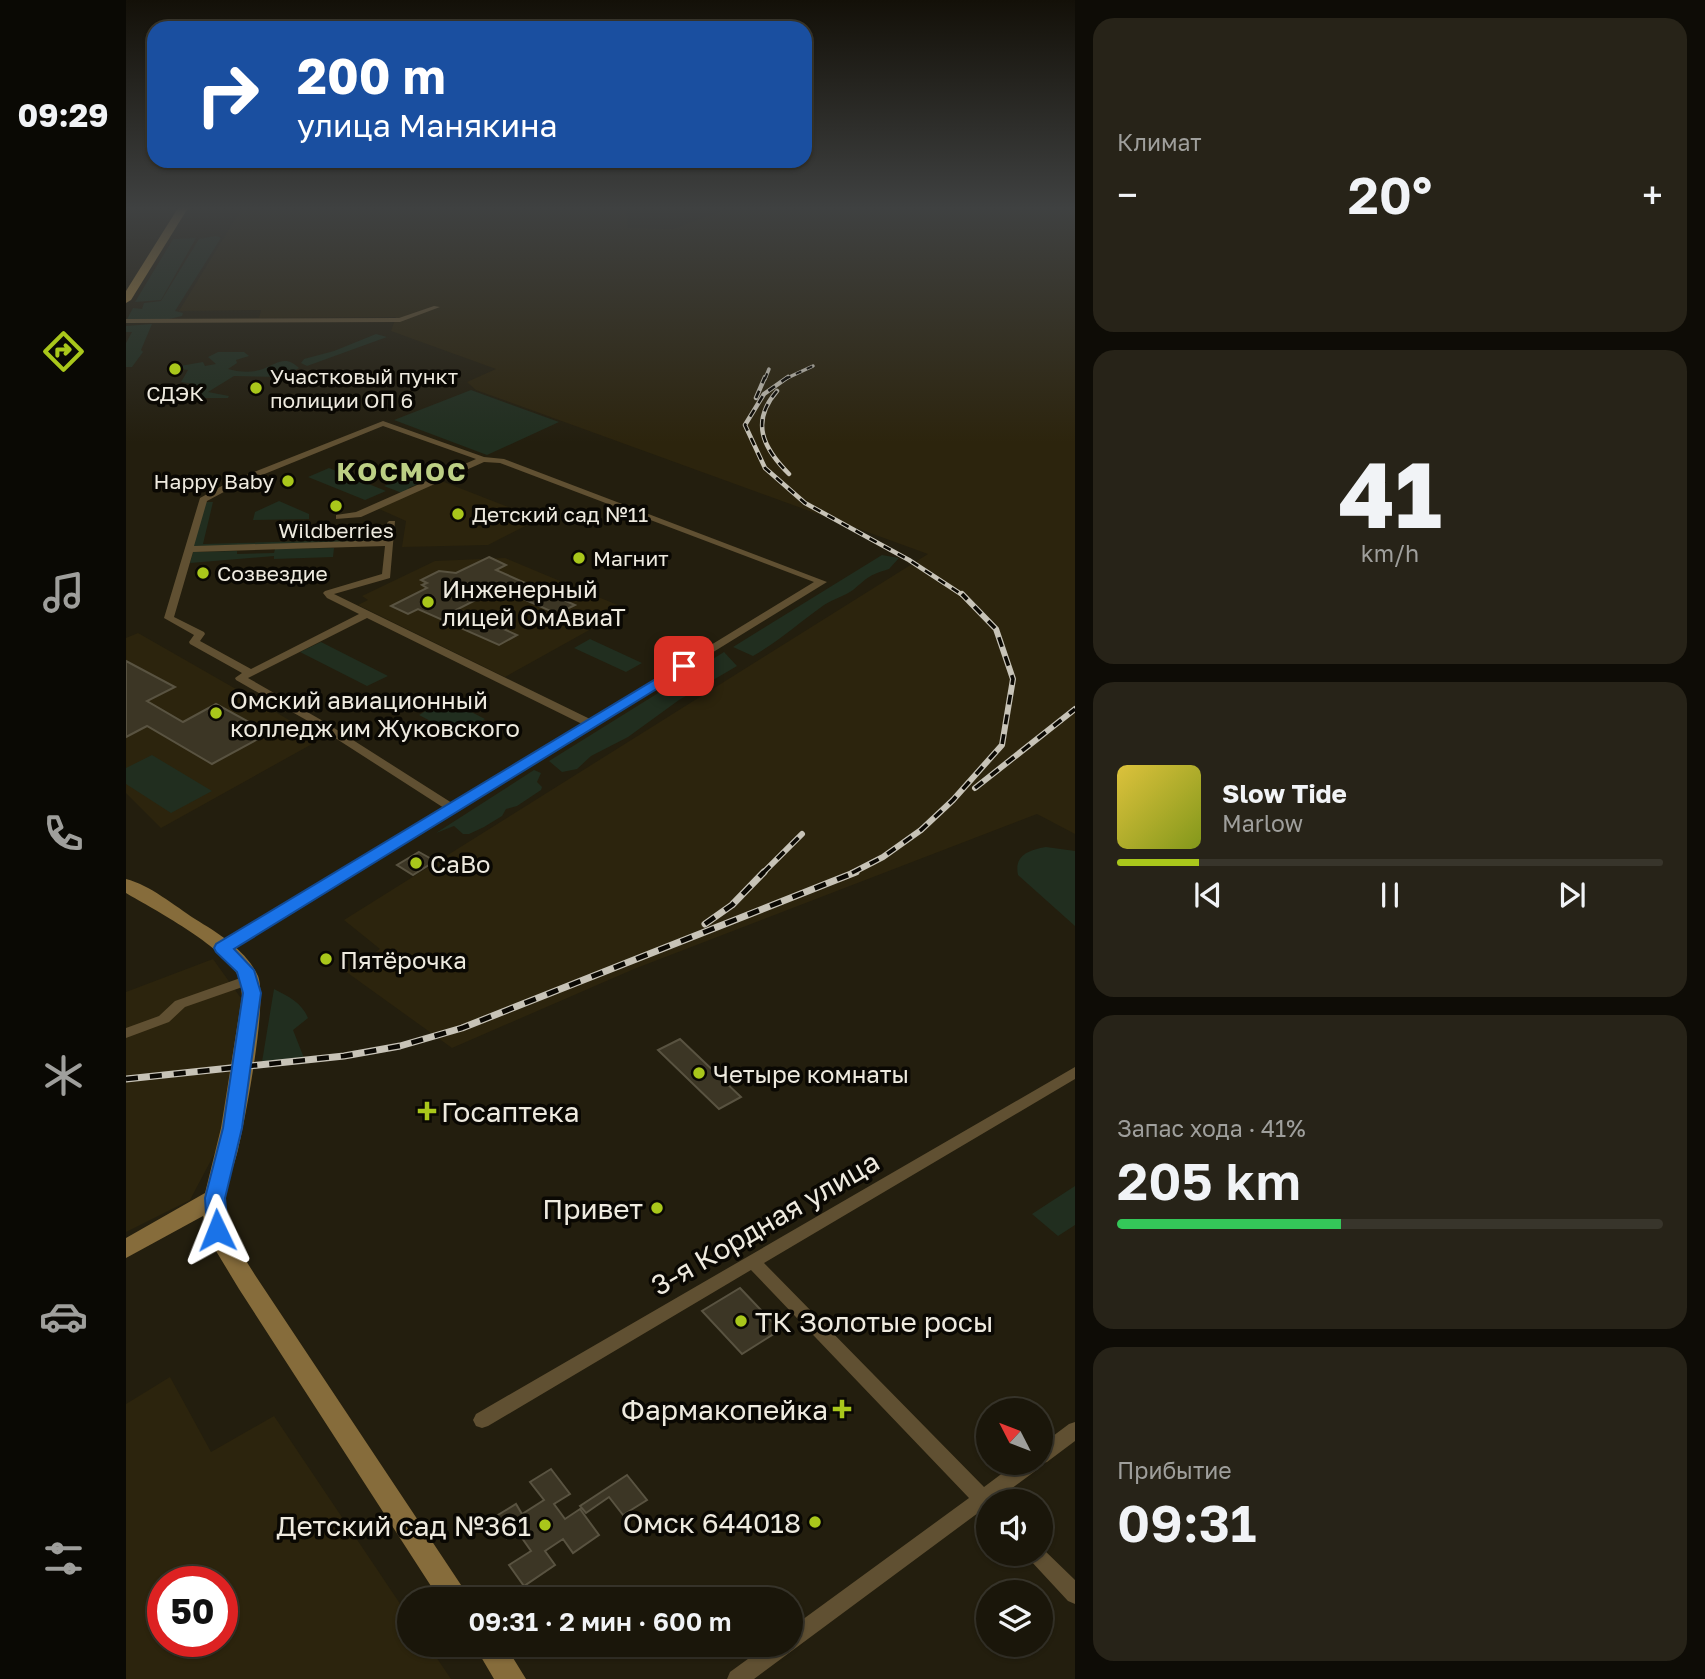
<!DOCTYPE html>
<html lang="ru">
<head>
<meta charset="utf-8">
<style>
	body { margin:0; font-family:"Golos Text",sans-serif; background:#272318; color:#f1f3f6; height:100vh; display:flex; flex-direction:column; font-size:26px; white-space:nowrap }
	* { box-sizing:border-box; margin:0 }
	p { font-size:23px; color:#9f9f9c }
	.icon { flex:none; width:38px; height:38px; fill:none; stroke:currentColor; stroke-width:2; stroke-linecap:round; stroke-linejoin:round }
	.map { position:relative; flex:1; overflow:hidden }
	.panel { display:flex; flex-direction:column; gap:18px; padding:18px; background:#0e0c06; width:630px }
	.panel>* { flex:none }
	.top-card { position:absolute; left:21px; top:21px; width:665px; height:147px; border-radius:21px; box-shadow:0 2px 5px #0004,0 0 0 2px #38352b; background:#1a4fa0; color:#fff; overflow:hidden }
	.needle { width:46px; rotate:312deg }
	.fabs { position:absolute; left:850px; top:1398px; display:grid; gap:14px }
	.fabs a { display:grid; place-items:center; width:77px; height:77px; border-radius:50%; background:#1a160a; box-shadow:0 2px 5px #0004,0 0 0 2px #38352b; font-size:35px }
	.speed { position:absolute; left:21px; top:1566px; display:flex; gap:14px; font-size:35px; font-weight:700; text-align:center }
	.speed>* { display:grid; place-content:center; width:91px; height:91px; border-radius:50%; background:#1a160a; box-shadow:0 2px 5px #0004,0 0 0 2px #38352b; line-height:1 }
	.speed .limit { border:10px solid #d22; background:#fff; color:#111 }
	.pin { position:absolute; display:grid; place-items:center; width:60px; height:60px; color:#fff; margin:-30px; border-radius:14px; box-shadow:0 4px 10px #0006 }
	.me { position:absolute; width:77px; margin:-38px; rotate:358deg; stroke-linejoin:round; filter:drop-shadow(0 0 5px #0008) }
	.turn { display:flex; align-items:center; gap:24px; height:147px; padding:0 35px; font-size:32px }
	.turn .icon { width:91px; height:91px; stroke-width:2.5 }
	.turn b { display:block; font-size:49px; line-height:60px }
	.big { font-size:52px; font-weight:600; line-height:1.1 }
	.panel .tile { flex:1; display:flex; flex-direction:column; justify-content:center; gap:10px; min-width:0; padding:0 24px; border-radius:21px; background:#272318 }
	.panel .dial { align-items:center; gap:0 }
	.dial b { font-size:91px; line-height:1 }
	.song { display:flex; align-items:center; gap:21px }
	.cover { width:84px; height:84px; border-radius:10px; background:linear-gradient(135deg,hsl(50 70% 55%),hsl(70 70% 35%)) }
	.played { height:7px; border-radius:4px; background:linear-gradient(90deg,#a9c71b 15%,#38352b 15%) }
	.keys { display:flex; justify-content:space-around; direction:ltr }
	.heat { display:flex; justify-content:space-between; align-items:center; font-size:38px; direction:ltr }
	.charge { height:10px; border-radius:5px; background:linear-gradient(90deg,#34c759 41%,#38352b 0) }
	.trip { position:absolute; left:271px; top:1587px; width:406px; height:70px; border-radius:35px; background:#1a160a; box-shadow:0 2px 5px #0004,0 0 0 2px #38352b; font-weight:600; line-height:70px; text-align:center }
	main { display:flex; flex:1; min-height:0 }
	.tab-bar { display:flex; flex-direction:column; width:126px; justify-content:space-around; align-items:center; background:#0a0904; color:#9f9f9c }
	.tab-bar .icon { width:49px; height:49px }
	.tab-bar .selected { color:#a9c71b }
	.tab-bar b { font-size:32px; color:#f1f3f6 }
	.map>svg:first-child { display:block }
	.built { fill:#2c240d; fill-rule:evenodd }
	.green { fill:#212e1f }
	.building { fill:#3c3625; stroke:#595341; stroke-width:2 }
	.lines { fill:none; stroke-linecap:round; stroke-linejoin:round }
	.street { fill:#605032; fill-rule:evenodd }
	.secondary { fill:#866c3b; fill-rule:evenodd }
	.primary { fill:#a38140; fill-rule:evenodd }
	.rail-far3-casing { stroke:#c7c3b7; stroke-width:3.5 }
	.rail-far2-casing { stroke:#c7c3b7; stroke-width:4.5 }
	.rail-far1-casing { stroke:#c7c3b7; stroke-width:6 }
	.rail-casing { stroke:#c7c3b7; stroke-width:7 }
	.rail-far3 { stroke:#0a0803; stroke-width:2; stroke-dasharray:6; stroke-linecap:butt }
	.rail-far2 { stroke:#0a0803; stroke-width:2.5; stroke-dasharray:8; stroke-linecap:butt }
	.rail-far1 { stroke:#0a0803; stroke-width:3.5; stroke-dasharray:10; stroke-linecap:butt }
	.rail { stroke:#0a0803; stroke-width:4.5; stroke-dasharray:12; stroke-linecap:butt }
	.route { fill:#1a73e8; stroke:#114b97; stroke-width:2 }
	.poi-dot { fill:#a9c71b; stroke:#0a0803; stroke-width:2.5 }
	.labels { text-anchor:middle; dominant-baseline:central; stroke-width:7; stroke-linejoin:round; paint-order:stroke }
	.far-poi-label { font-size:21px; fill:#eeeadf; stroke:#0a0803; text-anchor:start }
	.poi-label { font-size:24px; fill:#eeeadf; stroke:#0a0803; text-anchor:start }
	.far-district-label { font-size:26px; font-weight:bold; letter-spacing:2px; fill:#bccf84; stroke:#0a0803 }
	.near-poi-label { font-size:28px; fill:#eeeadf; stroke:#0a0803; text-anchor:end }
	.near-street-label { font-size:28px; fill:#eeeadf; stroke:#0a0803 }
</style>
</head>
<body>
<main>
<nav class="tab-bar">
<b>09:29</b>
<svg class="icon selected" aria-label="directions" viewBox="0 0 24 24"><path d="M12 3l9 9-9 9-9-9zM9 14v-3h6M13 9l2 2-2 2"/></svg>
<svg class="icon" aria-label="music" viewBox="0 0 24 24"><path d="M9 18V5l10-2v13"/><circle cx="6" cy="18" r="3"/><circle cx="16" cy="16" r="3"/></svg>
<svg class="icon" aria-label="phone" viewBox="0 0 24 24"><path d="M5 4h4l2 5-3 2q2 4 5 5l2-3 5 2v4C11 20 4 13 5 4z"/></svg>
<svg class="icon" aria-label="climate" viewBox="0 0 24 24"><path d="M12 3v18M4 7l16 10M4 17L20 7"/></svg>
<svg class="icon" aria-label="car" viewBox="0 0 24 24"><path d="M5 17H2v-5l4-1 3-4h7l3 4 3 1v5h-3M9 17h6M6 11h13"/><circle cx="7" cy="17" r="2"/><circle cx="17" cy="17" r="2"/></svg>
<svg class="icon" aria-label="filters" viewBox="0 0 24 24"><path d="M4 7h16M4 17h16"/><circle cx="9" cy="7" r="2"/><circle cx="15" cy="17" r="2"/></svg>
</nav>
<div class="map">
<svg width="949" height="1679" viewBox="0 0 949 1679">
	<rect width="100%" height="100%" fill="#231e0e"/>
	<path class="built" d="M116,208H499L502,228L547,229L604,208H949V834L911,814L508,969L326,1048L219,971L254,949L218,920L802,554L350,390L341,382L370,369L265,331L270,317L133,318L135,310L53,311Z
		M313,480L413,519L362,545L276,547L280,521L251,508Z
		M379,558L501,609L379,677L232,605L242,600L236,596L309,561Z
		M12,633L136,704L195,739L35,828L0,793V638Z
		M87,959L117,1001L92,1147L64,1200L0,1232V992Z
		M44,1377L85,1452L148,1416L283,1617L284,1645H302L325,1679H0V1404ZM96,1582V1642H37V1582Z"/>
	<path class="green" d="M90,236L95,238L49,311L57,313L56,316L35,321H0L7,308L16,309L18,303L35,301L73,239Z
		M70,238L35,300L9,302L47,239Z
		M26,324L15,350L17,352L6,367H0V343L6,332H0V326Z
		M250,334L261,337L181,366L175,363L178,359L208,351Z
		M118,352L123,356L110,360L111,363L102,369C112,372 127,373 137,369C152,363 159,355 173,368L157,377L108,376L82,392L103,396L102,398H47L71,389L68,384L55,382L62,370L53,369L54,366L77,362L79,366L90,364L82,357L92,352Z
		M345,390L433,422L361,455L268,420Z
		M293,464H301L321,472C313,475 307,470 299,474L308,478L282,488L284,489L276,493L258,486L284,475L280,471Z
		M203,468L260,491L239,500L182,477Z
		M153,501L183,514V519L127,520L129,512Z
		M78,502H87L77,544L255,539L257,528H261V542L65,548Z
		M208,548L207,557L148,559V556L64,563L67,552L111,551V554L148,553L149,549Z
		M756,555L773,558L763,569C741,576 744,576 727,590C719,596 707,599 698,605C674,622 653,641 627,656L607,647Z
		M464,639L516,663L500,672L448,648Z
		M195,642L262,676L241,686L174,652Z
		M598,652L611,666L553,700L502,737L465,756L451,769L436,772L423,761Z
		M320,699L359,719L331,735L293,715Z
		M26,755L86,791L45,813L0,784V768Z
		M408,770L415,773L411,782L416,787L415,790L391,806L380,809L376,816L358,827L343,834H337L328,826L310,833Z
		M920,847L949,851V926L892,875C888,855 903,850 920,847Z
		M148,989C162,996 176,1003 182,1018L167,1030L178,1058L136,1062Z
		M949,1186V1225L932,1236L906,1214Z"/>
	<path class="building" d="M363,557L380,565L370,570L449,605L431,614L373,588L328,611L347,621L353,618L391,635L373,645L292,609L282,614L265,606L301,588L296,585L301,583L295,580L313,571L330,573Z
		M0,661L49,687L21,701L57,722L90,704L143,733L86,764L21,726L0,737Z
		M293,852L309,861L287,875L271,865Z
		M554,1039L615,1097L593,1109L532,1050Z
		M614,1288L654,1330L616,1354L576,1311Z
		M425,1469L444,1494L428,1504L439,1519L454,1509L473,1535L447,1553L437,1539L419,1551L429,1565L398,1586L383,1565L405,1551L391,1531L381,1538L367,1518L390,1504L396,1514L418,1500L404,1482Z
		M501,1475L521,1500L497,1515L483,1497L460,1513L454,1506Z"/>
	<g class="lines">
		<path class="street" d="M308,306L314,307L274,322L0,323V319L273,318Z
			M257,421L358,457L378,459L701,582L102,951H92L90,948L92,945L318,808L189,725L110,680L109,678L116,673L64,644L63,642L68,635L38,618L74,498L103,482ZM257,426L350,459L230,512L210,515V519L235,517L358,462L374,463L688,582L464,719L208,594L264,578L269,521H263L261,523L260,540L68,546L81,501L109,486ZM259,546L256,574L199,591L197,593L201,598L233,614L125,669L74,641L79,634L78,632L48,617L67,552ZM241,618L456,724L326,803L197,721L122,678Z
			M123,975L128,977L130,980L128,983L59,1007L43,1022L0,1038V1028L33,1016L49,1001Z
			M949,1067V1079L638,1263L858,1487L890,1463H915V1445L943,1424L949,1422V1441L921,1462L914,1464L912,1469L870,1500L871,1502H863V1514L856,1510L628,1679H601L604,1672L641,1645H665V1628L843,1498L625,1270L362,1426L356,1428L350,1426L347,1420L350,1414Z
			M915,1547L949,1580V1604L942,1601L904,1560L901,1554H915Z"/>
		<path class="secondary" d="M0,879C24,885 49,906 69,919C92,933 121,951 132,976C142,1001 119,1120 112,1150C107,1169 97,1193 99,1213C102,1235 118,1257 129,1275L345,1600H314L113,1289L87,1246L77,1216L0,1258V1238L79,1193L95,1128L116,996C115,988 115,980 111,974C95,945 29,910 0,893Z
			M348,1645H379L400,1679H368Z"/>
		<path class="primary" d="M52,208H62L5,300L0,303V291Z"/>
		<defs>
			<path id="rail-far3" d="M639,379L643,369
				M659,379L687,366"/>
			<path id="rail-far2" d="M662,377L638,394L619,425L639,468L679,503L783,560L838,596
				M651,391C624,422 637,448 663,474
				M630,398L639,377"/>
			<path id="rail-far1" d="M849,788L949,709
				M637,873L676,834
				M726,873L757,857L795,830L827,800L876,745L887,679L870,629L836,594"/>
			<path id="rail" d="M579,924L606,905L638,872
				M0,1079L218,1056L274,1046L336,1028L730,872"/>
		</defs>
		<use href="#rail-far3" class="rail-far3-casing"/>
		<use href="#rail-far2" class="rail-far2-casing"/>
		<use href="#rail-far1" class="rail-far1-casing"/>
		<use href="#rail" class="rail-casing"/>
		<use href="#rail-far3" class="rail-far3"/>
		<use href="#rail-far2" class="rail-far2"/>
		<use href="#rail-far1" class="rail-far1"/>
		<use href="#rail" class="rail"/>
	</g>
	<linearGradient id="sky" x2="0" y2="1"><stop stop-color="#131008"/><stop offset="0.47" stop-color="#3f4141"/><stop offset="1" stop-color="#3f4141" stop-opacity="0"/></linearGradient>
	<rect width="949" height="443" fill="url(#sky)"/>
	<path class="route" d="M558,662L565,666L563,669L108,949L128,970L135,993L116,1128L99,1198L102,1230L99,1235L91,1238L84,1235L81,1230L79,1198L97,1128L117,993L111,972L90,952L88,948L90,944Z"/>
	<g class="poi-dot">
		<circle cx="49" cy="369" r="7"/>
		<circle cx="130" cy="388" r="7"/>
		<circle cx="162" cy="481" r="7"/>
		<circle cx="210" cy="506" r="7"/>
		<circle cx="332" cy="514" r="7"/>
		<circle cx="453" cy="558" r="7"/>
		<circle cx="77" cy="573" r="7"/>
		<circle cx="302" cy="602" r="7"/>
		<circle cx="90" cy="713" r="7"/>
		<circle cx="290" cy="863" r="7"/>
		<circle cx="200" cy="959" r="7"/>
		<circle cx="573" cy="1073" r="7"/>
		<path d="M297.5 1100.5h7v7h7v7h-7v7h-7v-7h-7v-7h7z"/>
		<circle cx="531" cy="1208" r="7"/>
		<circle cx="615" cy="1321" r="7"/>
		<path d="M712.5 1398.5h7v7h7v7h-7v7h-7v-7h-7v-7h7z"/>
		<circle cx="689" cy="1522" r="7"/>
		<circle cx="419" cy="1525" r="7"/>
	</g>
	<g class="labels">
		<g class="far-poi-label">
			<text x="144" y="376">Участковый пункт<tspan x="144" dy="24">полиции ОП 6</tspan></text>
			<text x="49" y="393" text-anchor="middle">СДЭК</text>
			<text x="148" y="481" text-anchor="end">Happy Baby</text>
			<text x="346" y="514">Детский сад №11</text>
			<text x="210" y="530" text-anchor="middle">Wildberries</text>
			<text x="467" y="558">Магнит</text>
			<text x="91" y="573">Созвездие</text>
		</g>
		<g class="poi-label">
			<text x="316" y="588">Инженерный<tspan x="316" dy="28">лицей ОмАвиаТ</tspan></text>
			<text x="104" y="699">Омский авиационный<tspan x="104" dy="28">колледж им Жуковского</tspan></text>
			<text x="304" y="863">СаВо</text>
			<text x="214" y="959">Пятёрочка</text>
			<text x="587" y="1073">Четыре комнаты</text>
		</g>
		<g class="far-district-label">
			<text x="276" y="471">КОСМОС</text>
		</g>
		<g class="near-poi-label">
			<text x="315" y="1111" text-anchor="start">Госаптека</text>
			<text x="517" y="1208">Привет</text>
			<text x="629" y="1321" text-anchor="start">ТК Золотые росы</text>
			<text x="702" y="1409">Фармакопейка</text>
			<text x="675" y="1522">Омск 644018</text>
			<text x="405" y="1525">Детский сад №361</text>
		</g>
		<g class="near-street-label">
			<text transform="translate(639 1223) rotate(-30)">3-я Кордная улица</text>
		</g>
	</g>
</svg>
<div class="fabs">
<a><svg class="needle" viewBox="-14 -14 28 28"><path d="M0-13l5 13h-10z" fill="#e53935"/><path d="M0 13l5-13h-10z" fill="#9f9f9c"/></svg></a>
<a><svg class="icon" aria-label="sound" viewBox="0 0 24 24"><path d="M4 9h4l5-4v14l-5-4H4zM17 9q2 3 0 6"/></svg></a>
<a><svg class="icon" aria-label="layers" viewBox="0 0 24 24"><path d="M12 4l9 5-9 5-9-5zM3 14l9 5 9-5"/></svg></a>
</div>
<div class="speed"><div class="limit">50</div></div>
<div class="pin" style="left:558px;top:666px;background:#d93025"><svg class="icon" aria-label="arrive" viewBox="0 0 24 24"><path d="M6 21V4h12l-3 4 3 4H6"/></svg></div>
<svg class="me" style="left:91px;top:1230px" viewBox="-20 -20 40 40"><path d="M0-17L14 15 0 8-14 15z" fill="#1a73e8" stroke="#fff" stroke-width="4"/></svg>
<div class="trip">09:31 · 2 мин · 600 m</div>
<div class="top-card">
<div class="turn"><svg class="icon" aria-label="right" viewBox="0 0 24 24"><path d="M7 20v-9h11M14 6l5 5-5 5"/></svg><div><b>200 m</b>улица Манякина</div></div>
</div>
</div>
<section class="panel">
<div class="tile"><p>Климат</p>
<div class="heat"><a>−</a><b class="big">20°</b><a>+</a></div>
</div>
<div class="tile dial"><b>41</b><p>km/h</p></div>
<div class="tile">
<div class="song"><i class="cover"></i><div><b>Slow Tide</b><p>Marlow</p></div></div>
<div class="played"></div>
<div class="keys"><svg class="icon" aria-label="previous" viewBox="0 0 24 24"><path d="M18 5L8 12l10 7zM5 5v14"/></svg><svg class="icon" aria-label="pause" viewBox="0 0 24 24"><path d="M8 5v14M16 5v14"/></svg><svg class="icon" aria-label="next" viewBox="0 0 24 24"><path d="M6 5l10 7-10 7zM19 5v14"/></svg></div>
</div>
<div class="tile"><p>Запас хода · 41%</p><b class="big">205 km</b><div class="charge"></div></div>
<div class="tile"><p>Прибытие</p><b class="big">09:31</b></div>
</section>
</main>
</body>
</html>
